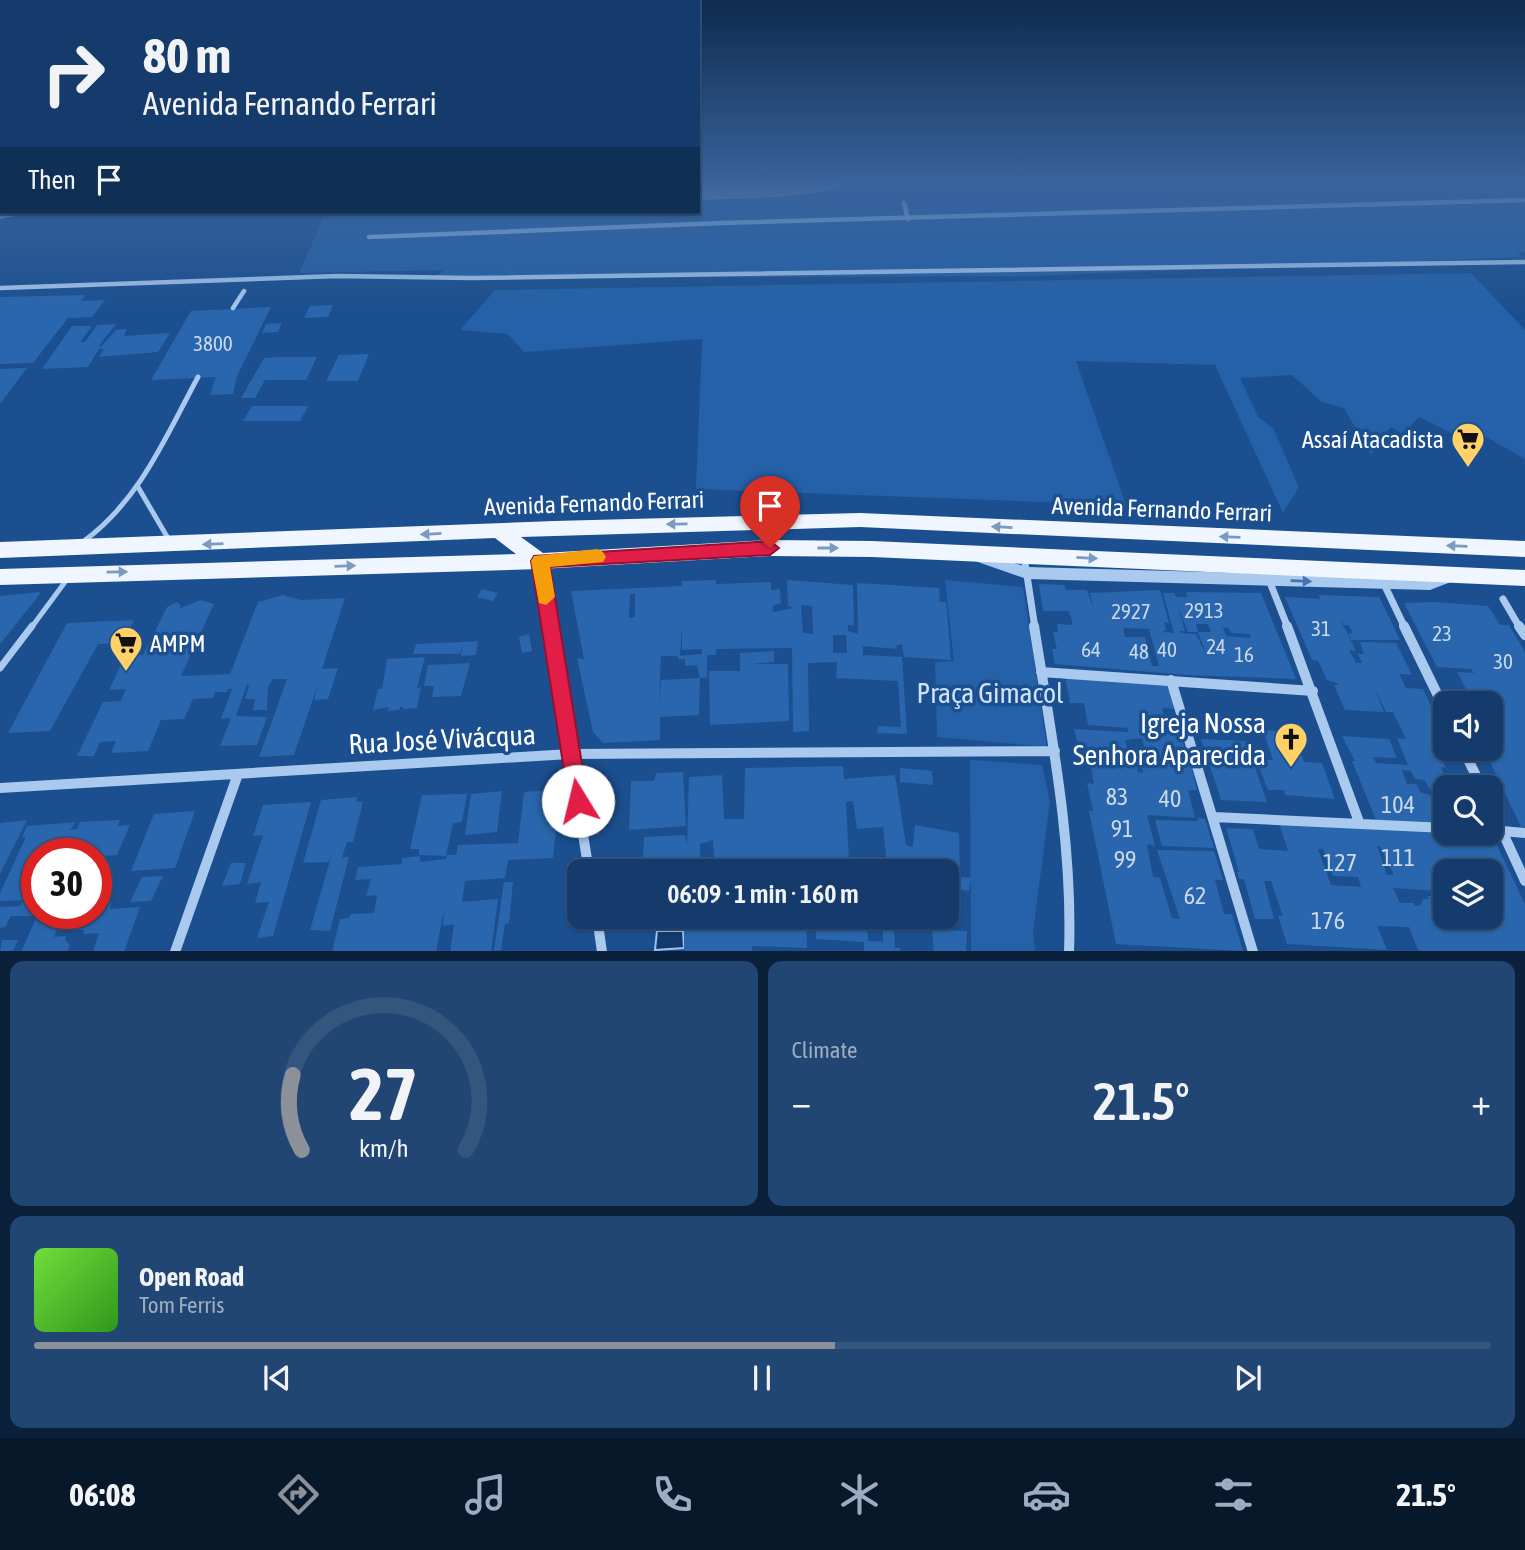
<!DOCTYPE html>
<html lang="en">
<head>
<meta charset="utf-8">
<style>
	body { margin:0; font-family:"Asap Condensed",sans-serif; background:#214673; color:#f1f3f6; height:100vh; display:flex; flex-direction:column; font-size:26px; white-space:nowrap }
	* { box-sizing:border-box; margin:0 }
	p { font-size:23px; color:#9dadc1 }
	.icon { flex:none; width:38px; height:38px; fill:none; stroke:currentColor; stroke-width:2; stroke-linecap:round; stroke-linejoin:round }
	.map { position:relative; height:951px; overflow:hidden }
	.sheet { display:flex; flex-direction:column; gap:10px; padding:10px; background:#0b203b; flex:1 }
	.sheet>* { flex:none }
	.banner { position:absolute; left:0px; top:0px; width:700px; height:214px; box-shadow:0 2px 5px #0004,0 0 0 2px #33557e; background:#143b6b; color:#f1f3f6; overflow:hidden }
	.buttons { position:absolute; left:1433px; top:691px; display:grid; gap:14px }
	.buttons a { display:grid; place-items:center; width:70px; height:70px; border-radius:14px; background:#143b6b; box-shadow:0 2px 5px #0004,0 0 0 2px #33557e; font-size:35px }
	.speed { position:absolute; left:21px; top:838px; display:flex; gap:14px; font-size:35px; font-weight:700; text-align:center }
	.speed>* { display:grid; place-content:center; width:91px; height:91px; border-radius:50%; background:#143b6b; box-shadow:0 2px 5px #0004,0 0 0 2px #33557e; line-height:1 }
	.speed .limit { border:10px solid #d22; background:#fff; color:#111 }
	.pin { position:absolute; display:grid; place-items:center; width:60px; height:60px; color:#fff; margin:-72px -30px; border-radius:50% 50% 50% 0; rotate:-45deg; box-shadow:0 0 7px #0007 }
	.pin .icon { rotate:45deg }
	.me { position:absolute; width:77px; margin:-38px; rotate:351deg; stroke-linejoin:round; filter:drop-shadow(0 0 5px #0008) }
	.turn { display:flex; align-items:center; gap:24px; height:147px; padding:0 28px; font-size:32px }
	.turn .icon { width:91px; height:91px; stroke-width:2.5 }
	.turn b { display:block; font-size:49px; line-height:60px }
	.then { display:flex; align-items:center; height:66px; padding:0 28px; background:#0003; gap:14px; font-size:26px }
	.big { font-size:52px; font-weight:600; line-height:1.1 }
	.sheet .tile { flex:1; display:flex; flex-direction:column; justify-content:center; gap:10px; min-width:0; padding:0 24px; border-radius:14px; background:#214673 }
	.sheet .dial { align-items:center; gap:0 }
	.dial svg { height:182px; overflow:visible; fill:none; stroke:#33557e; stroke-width:7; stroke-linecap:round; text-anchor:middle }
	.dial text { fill:#f1f3f6; stroke:none }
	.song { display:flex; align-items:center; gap:21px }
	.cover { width:84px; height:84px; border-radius:10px; background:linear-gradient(135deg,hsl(100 70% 55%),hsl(110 70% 35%)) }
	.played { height:7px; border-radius:4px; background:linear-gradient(90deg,#8c9099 55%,#33557e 55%) }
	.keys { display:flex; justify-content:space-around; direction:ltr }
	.heat { display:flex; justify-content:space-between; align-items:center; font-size:38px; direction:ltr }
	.sheet .tiles { flex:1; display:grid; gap:10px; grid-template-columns:1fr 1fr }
	.tile:last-child { grid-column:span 2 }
	.trip { position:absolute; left:567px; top:859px; width:392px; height:70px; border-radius:14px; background:#143b6b; box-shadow:0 2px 5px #0004,0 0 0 2px #33557e; font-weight:600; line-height:70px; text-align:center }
	.tabs { display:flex; height:112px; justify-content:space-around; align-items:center; background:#08182b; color:#9dadc1 }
	.tabs .icon { width:49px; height:49px }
	.tabs .current { color:#8c9099 }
	.tabs b { font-size:32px; color:#f1f3f6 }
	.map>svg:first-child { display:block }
	.green { fill:#2461a8 }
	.water { fill:#123a6d; stroke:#9cc4f0; stroke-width:2 }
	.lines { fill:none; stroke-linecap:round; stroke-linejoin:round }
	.stream { stroke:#9cc4f0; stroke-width:4.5 }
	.taxiway { fill:#8da7c7; fill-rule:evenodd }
	.building { fill:#2a66ad; fill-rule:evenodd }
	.service-far2 { stroke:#a9c9ee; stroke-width:4.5 }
	.service-far1 { stroke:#a9c9ee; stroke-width:5 }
	.service { stroke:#a9c9ee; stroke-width:7 }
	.minor-far1 { stroke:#a9c9ee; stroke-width:7 }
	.minor { stroke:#a9c9ee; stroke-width:10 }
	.tertiary { fill:#a9c9ee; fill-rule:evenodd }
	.primary { fill:#f0f6ff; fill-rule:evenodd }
	.oneway { fill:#7b9ac1 }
	.oneway2 { fill:#4674ac }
	.route { fill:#e11d48; stroke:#92132f; stroke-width:2 }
	.slow { fill:#f59e0b }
	.labels { text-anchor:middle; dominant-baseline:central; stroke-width:7; stroke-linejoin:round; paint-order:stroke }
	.number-label { font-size:21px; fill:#cad9ea }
	.poi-label { font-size:24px; fill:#fff; stroke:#1b4f8f; text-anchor:end }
	.street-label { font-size:24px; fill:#fff; stroke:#1b4f8f }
	.near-number-label { font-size:24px; fill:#cad9ea }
	.near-park-label { font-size:28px; fill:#cfe3fa; stroke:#1b4f8f }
	.near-poi-label { font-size:28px; fill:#fff; stroke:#1b4f8f; text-anchor:end }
	.near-street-label { font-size:28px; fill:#fff; stroke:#1b4f8f }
</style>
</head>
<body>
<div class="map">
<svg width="1525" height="952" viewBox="0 0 1525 952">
	<rect width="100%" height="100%" fill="#1b4f8f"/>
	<path class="green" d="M882,180H1525V252L1517,253L1523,257L1030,276L472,278H433L444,270L299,273L325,215L330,212H698V202L807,196Z
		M1471,273L1525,330V459L1474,430L1459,437L1419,417L1403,434L1391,427L1371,455L1344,408L1322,402L1292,375L1240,378L1258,417L1273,428L1299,487L1283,513L1215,365L1076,361L1126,505L696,489L702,339L524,352L508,334L460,330L495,290Z
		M945,580L1023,587L1047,747L937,737L935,662L954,661Z
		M970,760L1042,765L1050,802L1033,932L1035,951H971Z"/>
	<path class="water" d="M657,931H683L684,948L655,950Z"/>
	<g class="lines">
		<path class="stream" d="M904,203L908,219
			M369,237L722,223L1525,200"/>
		<path class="taxiway" d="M698,180H848L843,187C796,199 746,198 698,200Z
			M0,197L2,212H17L15,216L0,219Z"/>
	</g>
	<path class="building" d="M86,295L81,301L105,300L92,317L68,318L33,363L0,364V297Z
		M333,305L328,317L304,318L310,306Z
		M271,307L237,376L233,394L210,395L216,377L151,380L191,311Z
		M282,323L278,332L262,333L266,324Z
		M116,324L101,343L99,349L116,330L127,329L124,336L170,333L158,352L99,357L104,349H99L88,367L42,369L72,326H92L80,342H85L97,325Z
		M369,354L358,381H326L339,355Z
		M278,357H317L306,380H265L255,398H241L264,358Z
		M27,368L0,404V369Z
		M252,406H308L300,421H243Z
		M716,580V584L771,582V590L780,589L781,604L773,605V612L794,608L788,606L787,580L853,585L854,626L848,625V631L858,634L857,583L939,588L940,602H946L947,612L951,660L904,657L902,644L896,646L897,649L863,646V655L902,657L907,734L877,733L878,726L901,727L898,681L836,678L837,662L808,663L809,731L793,732L792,648L716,649V655H707V677L700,678L697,665L685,666V659H678V656L702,654V649L682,650V627L680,656H661L659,703L661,680L700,678L699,715L660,717V740L603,743L593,732L577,658L584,659L571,591L682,586V581ZM630,594H635V617L629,618ZM801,605L812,606L813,634L803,633ZM833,635H846L847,653H833Z
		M1039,584L1064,585L1066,590H1087L1093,608L1090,593L1160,590L1169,623L1164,622L1166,630L1162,632L1174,633L1163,593H1174L1176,597H1188L1186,592L1261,593L1296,679L1187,675L1055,664L1052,649H1057L1053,632H1058L1057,624L1073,625L1069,611H1043ZM1178,607L1188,632H1198L1196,624H1208L1211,632H1198L1207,656L1196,634L1181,633L1180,631H1185ZM1223,627L1229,628L1231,633L1250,634L1251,638L1226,636ZM1123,628L1149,629L1159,666H1152L1145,637H1125Z
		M482,589L498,593L493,601L477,597Z
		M41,592L36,599L0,644V596Z
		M283,595L301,600L345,598L322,669L338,668L328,699L314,700L319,681L294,755L259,757L287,679H273L268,687L267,710H253L255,699H245L249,687L247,684L236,716L267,717L257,745L220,746L231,718L221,719L232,689H228L227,692H215L213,698L193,699L184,719L161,720L148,751L111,753L116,741L100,742L94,756H77L103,702L121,701L126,689L109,690L125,656L143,655L167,607L177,602L181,606L179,609L200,600L214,604L181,676L230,674L258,602Z
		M1319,595L1379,597L1390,619L1400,640H1351L1348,633L1353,634L1349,625H1344L1339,617L1356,651L1349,650L1356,663H1362L1358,654H1364L1360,642L1396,643L1412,675L1399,674L1406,688L1423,689L1435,714L1446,741L1432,740L1446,768L1441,767L1450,788H1446V816L1432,815L1435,824L1376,820L1352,761H1355L1342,736L1389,739L1397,758L1373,757L1376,763L1408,765L1397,738L1406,739L1393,712H1386L1374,687L1384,712L1345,710L1334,685L1340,684L1327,680L1318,661L1312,660L1285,597L1320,599ZM1402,770L1411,771L1415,779L1424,780L1432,793L1441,797L1421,793L1416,784H1407Z
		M1436,602L1488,606L1500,625H1509L1525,652V827H1521L1484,749H1491V704H1474L1457,672L1474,673L1471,669L1437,667L1404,603Z
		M134,620L122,643L98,644L50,731L8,733L67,623Z
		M529,634L532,651L522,653L519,637Z
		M478,641L476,655L461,656L463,642Z
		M463,642L460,654H413L416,644Z
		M774,651V662L751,664H788L789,721L710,725L709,671H740V653Z
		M425,657L417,688L421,687L417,708L404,709L401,706L399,710L387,711L389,707L373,710L378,689H382L387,659Z
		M470,663L461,696L432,697L434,686H424L428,665Z
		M1065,676L1167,683L1175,709L1162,708L1165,720L1175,721L1190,762L1197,790H1188L1195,818L1147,815L1155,846L1147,844L1153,877L1160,878L1172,918L1180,919L1157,850L1214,851L1223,880H1215L1224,914H1232L1243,951L1116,944L1089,811H1093L1087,783L1094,784L1089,756H1081L1074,729L1129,732L1127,728L1088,725L1084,703H1070ZM1142,738L1147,759H1140L1143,773L1138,772L1135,758H1129L1125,740Z
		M1263,730L1293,732L1304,762L1322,763L1335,799L1285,795L1284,790H1268L1256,759L1273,760Z
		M1201,739L1246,741L1267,802L1221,800Z
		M843,766L844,779L895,775L906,845L913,847L915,825L959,833L960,877L971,878L969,891L947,888V872L923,870V864L908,863V869L892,866L891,872H814V869H802L803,857H754L753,872H706L707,859H714L713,840L700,844V859L694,861L695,872H654L656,862L643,863L644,837L685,835L687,846L689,777L722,775L724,819H744L745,768ZM853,801L857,829L883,827L887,866L849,861L846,802Z
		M900,768L932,771L933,785L900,782Z
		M683,772L686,826L629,830L631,781H654L656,773Z
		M560,789L553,858L508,860L505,878L465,881L462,902L498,899L491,952H450L454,924L443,926L444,909L436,952H332L340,919L349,918L351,914L374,913L377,895L366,896L371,879L355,880L358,867L402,864V858L420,856V862L446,859L447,855H456L458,845L518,843L524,792Z
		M502,791L497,832L465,835L471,794Z
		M467,794L462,822L453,823L446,856L419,855V849H410L422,795Z
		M357,797L356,802H363L353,842H347L342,857H349L330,931L310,930L331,857L328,862L303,863L321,800Z
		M311,802L273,936L257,938L269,902L255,903L261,882L247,884L263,835L253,836L263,805Z
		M195,811L175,868L131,871L154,814Z
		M1197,818L1205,819L1214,848L1162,846L1155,820L1198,821Z
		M27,820L0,874V823Z
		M120,820L117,826L130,825L117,855L103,856L96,875V854H68L76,837L65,854H37V916H11L5,927L0,928V907L20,906L24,900L0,901V893L26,837H22L27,826L76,822L70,830L77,829L80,822Z
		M1279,823L1489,835L1494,839L1525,904V952H1419L1409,927L1377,926L1387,950L1287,944L1278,916H1283L1271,881H1264L1274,919H1255L1244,879H1239L1237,872H1239L1226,828L1253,829L1259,849L1288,851ZM1377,846H1380L1394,875H1387ZM1318,849H1323L1333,876L1358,877L1361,887L1331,885ZM1446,872H1491V917H1446V891L1442,886H1446ZM1393,888L1438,891L1441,896H1427L1429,899H1423L1421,905L1415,906L1414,903H1400Z
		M231,863H246L240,884L222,886Z
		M163,876L151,901L130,902L142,877Z
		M96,881H105L97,901L111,902L110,909L140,907L124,952H93L99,933L83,934L84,930H63V927L58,928L54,937L66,936L65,940L70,945L67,952H21L38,914H96Z
		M504,882H513L509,923L505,924L501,950L494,951Z
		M697,917H705V927L709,926V917H806L807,948L752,946V952H684V925L696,923Z
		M816,917L867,919L868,941L883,942V931L894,930L895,948H900V952H864V942L816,939Z
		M932,930L967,931L966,952H934Z
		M2,940H18L13,952H0Z"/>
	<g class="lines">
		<path class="service-far2" d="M0,288L337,276L472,278L1525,262
			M233,308L244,291"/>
		<path class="service-far1" d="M138,487L169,540
			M84,541C140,500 166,436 198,377
			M31,628L68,578"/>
		<path class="service" d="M0,668L32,626"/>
		<path class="minor-far1" d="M1024,556L1035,628
			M540,561L550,628
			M1269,580L1288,628
			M1384,584L1405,628
			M1503,599L1520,628"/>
		<path class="minor" d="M550,626L589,872
			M1034,626C1051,734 1073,842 1069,952
			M1287,626L1359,822
			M1404,626L1446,712
			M1519,626L1525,635
			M1041,672L1313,691
			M1171,680L1253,952
			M1463,749L1482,788
			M0,788L570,754L1055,751
			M1491,807L1525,881
			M1214,817L1446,828
			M1491,830L1525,833
			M597,917L602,952
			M175,952L238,774"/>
		<path class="tertiary" d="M980,552L1027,567L1430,578L1451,570L1456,572L1458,576L1456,580L1430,590L1027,579L975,561L973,557L975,553Z"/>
		<path class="primary" d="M860,513L1525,541V557L860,527L521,537L543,553L770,540L872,541L1525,570V586L872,557L770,556L540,569L0,585V569L516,554L495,538L0,558V542L554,521Z"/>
	</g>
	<defs><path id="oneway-solid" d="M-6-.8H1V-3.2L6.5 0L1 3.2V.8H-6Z" transform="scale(1.75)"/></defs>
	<g class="oneway">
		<use href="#oneway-solid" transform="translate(677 524) rotate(179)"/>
		<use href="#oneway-solid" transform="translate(1002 527) rotate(-177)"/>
		<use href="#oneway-solid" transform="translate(431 534) rotate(177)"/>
		<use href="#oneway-solid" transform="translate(1230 537) rotate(-178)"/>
		<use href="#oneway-solid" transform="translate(213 544) rotate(178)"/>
		<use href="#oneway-solid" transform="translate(1457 546) rotate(-178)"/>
		<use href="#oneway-solid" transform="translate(828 548)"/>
		<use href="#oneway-solid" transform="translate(1087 558) rotate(3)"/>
		<use href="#oneway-solid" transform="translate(345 566) rotate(-2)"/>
		<use href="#oneway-solid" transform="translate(117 572) rotate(-1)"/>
	</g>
	<use class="oneway2" href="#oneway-solid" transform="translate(1301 581) rotate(2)"/>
	<linearGradient id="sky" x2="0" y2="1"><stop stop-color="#0f2b4f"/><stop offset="0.58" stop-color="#39639b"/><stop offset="1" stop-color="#39639b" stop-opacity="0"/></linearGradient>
	<rect width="1525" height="313" fill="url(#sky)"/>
	<path class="route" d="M770,541L779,548L770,555L550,567L588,801L585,808L578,811L570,808L531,561L534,556Z"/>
	<path class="slow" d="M597,549L603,552L606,557L603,562L550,567L555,597L546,605L539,603L531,561L534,556Z"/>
	<defs>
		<symbol id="supermarket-pin" viewBox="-11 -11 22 30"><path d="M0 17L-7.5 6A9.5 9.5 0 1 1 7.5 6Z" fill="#ffd166" stroke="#1b4f8f"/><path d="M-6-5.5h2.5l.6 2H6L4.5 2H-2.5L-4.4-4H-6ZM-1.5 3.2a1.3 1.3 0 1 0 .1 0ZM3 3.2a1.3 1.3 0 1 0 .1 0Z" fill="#111"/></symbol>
		<symbol id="church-pin" viewBox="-11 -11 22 30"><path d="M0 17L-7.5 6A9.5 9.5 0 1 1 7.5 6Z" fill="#ffd166" stroke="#1b4f8f"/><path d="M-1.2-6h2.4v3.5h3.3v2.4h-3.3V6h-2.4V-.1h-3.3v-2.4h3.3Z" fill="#111"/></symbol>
	</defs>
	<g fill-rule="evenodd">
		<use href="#supermarket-pin" x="1449" y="420" width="38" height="52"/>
		<use href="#supermarket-pin" x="107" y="624" width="38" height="52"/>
		<use href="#church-pin" x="1272" y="720" width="38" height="52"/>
	</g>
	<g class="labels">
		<g class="number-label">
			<text x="213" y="343">3800</text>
			<text x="1204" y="610">2913</text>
			<text x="1131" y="611">2927</text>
			<text x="1321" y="628">31</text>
			<text x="1442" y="633">23</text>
			<text x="1216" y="646">24</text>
			<text x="1091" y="649">64</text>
			<text x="1167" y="649">40</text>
			<text x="1139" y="651">48</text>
			<text x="1244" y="654">16</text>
			<text x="1503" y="661">30</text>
		</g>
		<g class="poi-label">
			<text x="1444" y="439">Assaí Atacadista</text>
			<text x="150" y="643" text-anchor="start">AMPM</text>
		</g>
		<g class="street-label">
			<text transform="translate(594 503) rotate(-2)">Avenida Fernando Ferrari</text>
			<text transform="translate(1162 509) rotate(2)">Avenida Fernando Ferrari</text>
		</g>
		<g class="near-number-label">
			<text x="1117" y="796">83</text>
			<text x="1170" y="798">40</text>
			<text x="1398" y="804">104</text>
			<text x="1122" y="828">91</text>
			<text x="1398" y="857">111</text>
			<text x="1125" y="859">99</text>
			<text x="1340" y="862">127</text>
			<text x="1195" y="895">62</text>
			<text x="1328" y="920">176</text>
		</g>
		<g class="near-park-label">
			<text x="990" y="693">Praça Gimacol</text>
		</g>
		<g class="near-poi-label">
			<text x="1266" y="723">Igreja Nossa<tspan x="1266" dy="32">Senhora Aparecida</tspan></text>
		</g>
		<g class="near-street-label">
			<text transform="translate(442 739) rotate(-3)">Rua José Vivácqua</text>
		</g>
	</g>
</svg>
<div class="buttons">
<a><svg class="icon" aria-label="sound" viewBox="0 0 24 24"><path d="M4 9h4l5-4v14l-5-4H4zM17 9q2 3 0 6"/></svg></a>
<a><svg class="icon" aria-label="search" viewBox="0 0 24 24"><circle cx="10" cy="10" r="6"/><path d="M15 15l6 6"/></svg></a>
<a><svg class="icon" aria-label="layers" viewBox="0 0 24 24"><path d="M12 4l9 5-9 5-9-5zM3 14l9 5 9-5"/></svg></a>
</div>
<div class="speed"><div class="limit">30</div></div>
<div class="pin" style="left:770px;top:548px;background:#d93025"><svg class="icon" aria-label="arrive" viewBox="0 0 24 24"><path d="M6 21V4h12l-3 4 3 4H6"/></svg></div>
<svg class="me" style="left:578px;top:801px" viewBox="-20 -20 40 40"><circle r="19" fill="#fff"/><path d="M0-13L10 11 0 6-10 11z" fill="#e11d48"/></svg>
<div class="trip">06:09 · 1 min · 160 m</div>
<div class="banner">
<div class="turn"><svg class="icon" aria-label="right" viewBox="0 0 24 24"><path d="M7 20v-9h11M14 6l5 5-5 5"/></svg><div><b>80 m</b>Avenida Fernando Ferrari</div></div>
<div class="then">Then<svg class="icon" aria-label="arrive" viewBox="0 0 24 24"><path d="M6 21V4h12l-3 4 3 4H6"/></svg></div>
</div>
</div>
<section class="sheet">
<div class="tiles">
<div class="tile dial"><svg viewBox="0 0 100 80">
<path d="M14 69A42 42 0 1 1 86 69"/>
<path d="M14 69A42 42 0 0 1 10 36" stroke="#8c9099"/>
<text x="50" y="56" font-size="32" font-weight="700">27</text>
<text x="50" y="72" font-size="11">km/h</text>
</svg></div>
<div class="tile"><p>Climate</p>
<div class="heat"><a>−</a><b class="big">21.5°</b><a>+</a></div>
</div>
<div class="tile">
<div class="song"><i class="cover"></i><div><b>Open Road</b><p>Tom Ferris</p></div></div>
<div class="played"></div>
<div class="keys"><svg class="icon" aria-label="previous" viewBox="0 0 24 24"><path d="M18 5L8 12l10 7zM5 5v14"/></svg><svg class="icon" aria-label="pause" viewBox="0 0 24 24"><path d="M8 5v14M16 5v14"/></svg><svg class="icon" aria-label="next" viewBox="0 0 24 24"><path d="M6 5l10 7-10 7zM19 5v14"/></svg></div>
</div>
</div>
</section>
<nav class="tabs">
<b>06:08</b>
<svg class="icon current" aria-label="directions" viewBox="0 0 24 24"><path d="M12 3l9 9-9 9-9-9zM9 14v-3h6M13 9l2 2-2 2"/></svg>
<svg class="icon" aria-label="music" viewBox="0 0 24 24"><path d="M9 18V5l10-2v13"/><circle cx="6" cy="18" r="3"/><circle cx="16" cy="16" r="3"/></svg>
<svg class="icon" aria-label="phone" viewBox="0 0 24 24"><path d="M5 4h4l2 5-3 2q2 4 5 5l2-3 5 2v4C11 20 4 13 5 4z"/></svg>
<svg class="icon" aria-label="climate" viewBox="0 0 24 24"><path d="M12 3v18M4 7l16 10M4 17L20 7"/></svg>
<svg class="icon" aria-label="car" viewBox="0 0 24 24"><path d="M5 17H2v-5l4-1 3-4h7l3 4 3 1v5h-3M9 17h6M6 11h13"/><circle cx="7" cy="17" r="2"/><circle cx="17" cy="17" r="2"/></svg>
<svg class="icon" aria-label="filters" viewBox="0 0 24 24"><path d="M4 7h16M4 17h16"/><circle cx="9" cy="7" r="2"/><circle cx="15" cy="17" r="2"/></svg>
<b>21.5°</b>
</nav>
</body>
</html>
